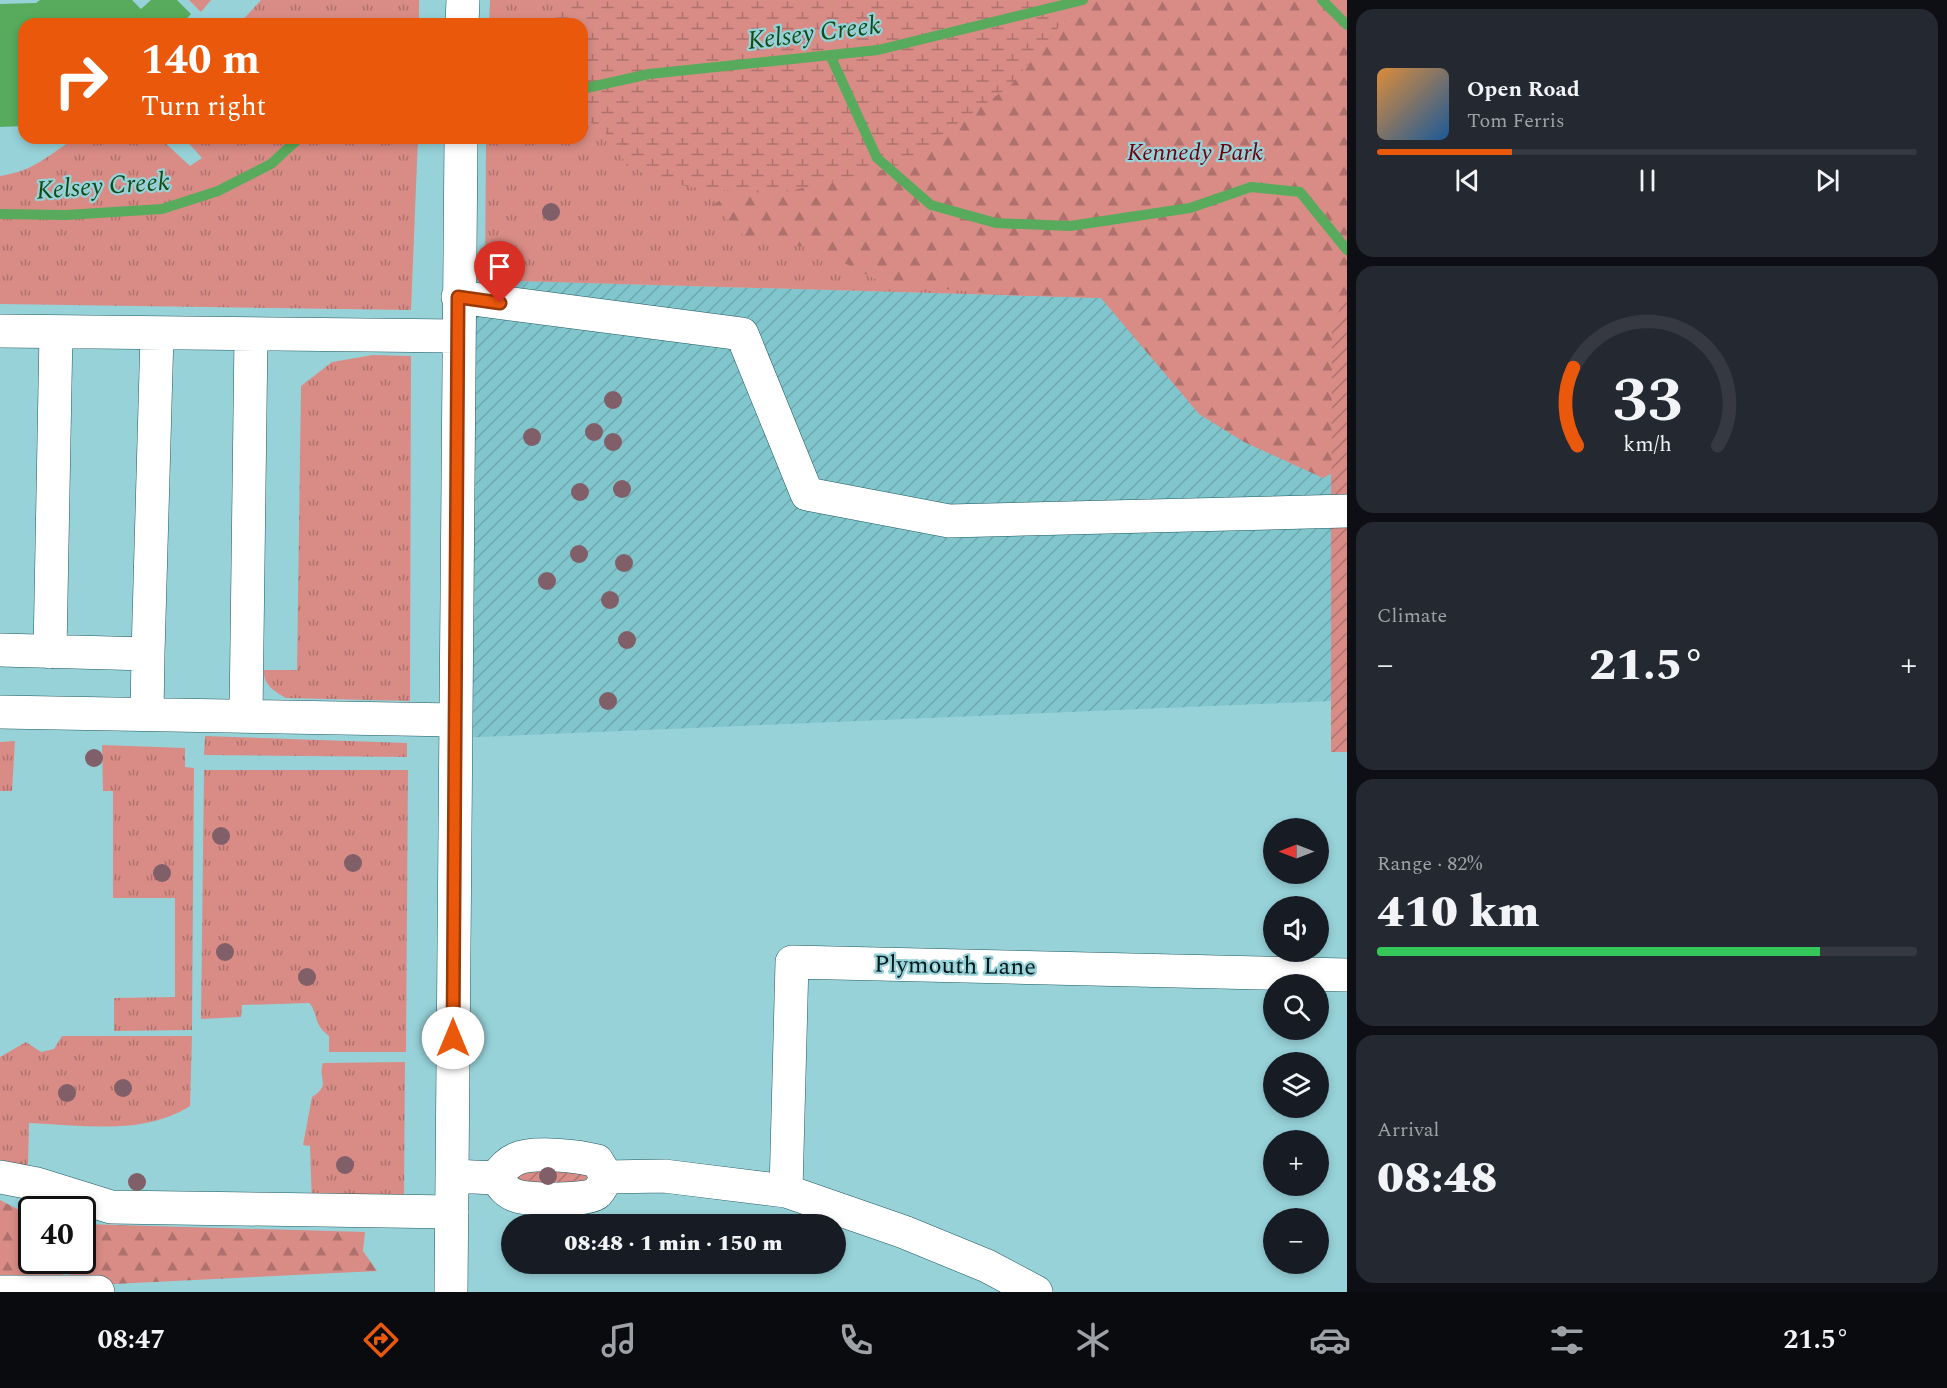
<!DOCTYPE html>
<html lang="en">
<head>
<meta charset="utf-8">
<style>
	body { margin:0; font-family:Spectral,serif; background:#242831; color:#f1f3f6; height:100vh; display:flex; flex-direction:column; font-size:22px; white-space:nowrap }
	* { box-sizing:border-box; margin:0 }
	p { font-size:20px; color:#9ea1a6 }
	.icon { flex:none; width:33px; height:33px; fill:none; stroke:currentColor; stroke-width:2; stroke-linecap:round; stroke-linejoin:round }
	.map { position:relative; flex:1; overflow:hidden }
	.sheet { display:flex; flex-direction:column; gap:9px; padding:9px; background:#0d0f14; width:600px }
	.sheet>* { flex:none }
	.guide { position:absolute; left:18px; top:18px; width:570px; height:126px; border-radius:18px; box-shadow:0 3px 9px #0003; background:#ea580c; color:#fff; overflow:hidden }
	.needle { width:39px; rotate:270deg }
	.buttons { position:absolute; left:1263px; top:818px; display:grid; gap:12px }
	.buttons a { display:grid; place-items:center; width:66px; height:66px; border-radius:50%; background:#171b24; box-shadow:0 3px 9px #0003; font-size:30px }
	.speed { position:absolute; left:18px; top:1196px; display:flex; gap:12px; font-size:30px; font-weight:700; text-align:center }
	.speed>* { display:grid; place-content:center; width:78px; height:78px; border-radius:50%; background:#171b24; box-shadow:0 3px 9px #0003; line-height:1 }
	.speed .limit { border:3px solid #111; border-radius:9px; background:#fff; color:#111 }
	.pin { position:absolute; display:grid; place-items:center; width:51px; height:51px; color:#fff; margin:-62px -26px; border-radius:50% 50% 50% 0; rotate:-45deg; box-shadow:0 0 6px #0007 }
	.pin .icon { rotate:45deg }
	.me { position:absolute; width:66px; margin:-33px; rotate:0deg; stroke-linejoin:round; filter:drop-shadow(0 0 4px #0008) }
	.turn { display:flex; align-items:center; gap:21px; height:126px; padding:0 24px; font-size:27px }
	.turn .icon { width:78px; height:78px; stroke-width:2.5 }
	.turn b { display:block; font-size:42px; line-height:51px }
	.big { font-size:45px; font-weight:800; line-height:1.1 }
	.sheet .widget { flex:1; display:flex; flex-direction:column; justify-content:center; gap:9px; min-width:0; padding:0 21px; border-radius:18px; background:#242831 }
	.sheet .dial { align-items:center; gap:0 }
	.dial svg { height:156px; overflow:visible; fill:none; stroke:#363941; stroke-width:7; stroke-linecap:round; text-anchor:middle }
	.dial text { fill:#f1f3f6; stroke:none }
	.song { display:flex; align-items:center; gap:18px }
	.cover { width:72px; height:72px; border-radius:9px; background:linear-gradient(135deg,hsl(30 70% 55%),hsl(210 70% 35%)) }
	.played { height:6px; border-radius:3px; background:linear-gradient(90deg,#ea580c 25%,#363941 25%) }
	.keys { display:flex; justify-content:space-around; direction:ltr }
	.heat { display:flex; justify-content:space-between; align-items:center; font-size:33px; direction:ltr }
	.charge { height:9px; border-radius:4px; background:linear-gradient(90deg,#34c759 82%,#363941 0) }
	.trip { position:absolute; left:501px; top:1214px; width:345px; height:60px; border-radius:30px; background:#171b24; box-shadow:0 3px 9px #0003; font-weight:800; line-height:60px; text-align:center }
	.tabs { display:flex; height:96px; justify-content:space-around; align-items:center; background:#090b0e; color:#9ea1a6 }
	.tabs .icon { width:42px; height:42px }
	.tabs .on { color:#ea580c }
	.tabs b { font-size:27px; color:#f1f3f6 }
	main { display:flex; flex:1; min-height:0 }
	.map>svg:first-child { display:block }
	.industrial { fill:url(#industrial-furrows) }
	.grass { fill:url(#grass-tufts) }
	.forest { fill:url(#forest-firs) }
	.wetland { fill:url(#wetland-marsh) }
	.garden { fill:url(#garden-furrows) }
	.water { fill:#58ab5c }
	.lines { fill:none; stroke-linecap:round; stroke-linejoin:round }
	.stream { stroke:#58ab5c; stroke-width:10 }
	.minor-casing { stroke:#1d595f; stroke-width:34 }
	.minor { stroke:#fff; stroke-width:33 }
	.tree { fill:#805f69 }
	.route-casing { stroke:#983908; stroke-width:15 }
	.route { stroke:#ea580c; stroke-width:10 }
	.labels { text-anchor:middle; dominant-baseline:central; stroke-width:4.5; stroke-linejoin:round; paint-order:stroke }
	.park-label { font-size:24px; font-style:italic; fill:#6d010d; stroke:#97d2d9 }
	.street-label { font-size:24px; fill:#011719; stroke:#97d2d9 }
	.water-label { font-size:26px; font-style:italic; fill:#114c18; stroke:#97d2d9 }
</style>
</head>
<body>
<main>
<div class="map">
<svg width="1347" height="1292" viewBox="0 0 1347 1292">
	<defs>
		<pattern id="industrial-furrows" width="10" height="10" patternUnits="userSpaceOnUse" patternTransform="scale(1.5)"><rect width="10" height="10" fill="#81c5cd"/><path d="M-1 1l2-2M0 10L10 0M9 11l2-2" fill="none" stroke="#6ea8af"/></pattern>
		<pattern id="grass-tufts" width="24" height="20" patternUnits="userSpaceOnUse" patternTransform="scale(1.5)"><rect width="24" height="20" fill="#d98c86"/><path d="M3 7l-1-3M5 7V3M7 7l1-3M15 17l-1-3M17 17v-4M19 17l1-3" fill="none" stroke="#ae716d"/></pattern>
		<pattern id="forest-firs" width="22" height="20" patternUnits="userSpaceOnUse" patternTransform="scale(1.5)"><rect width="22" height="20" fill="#d98c86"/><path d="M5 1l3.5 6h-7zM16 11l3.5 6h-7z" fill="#ae716d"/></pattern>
		<pattern id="wetland-marsh" width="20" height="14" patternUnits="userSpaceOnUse" patternTransform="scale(1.5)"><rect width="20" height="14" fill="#d98c86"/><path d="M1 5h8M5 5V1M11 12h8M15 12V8" fill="none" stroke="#ae716d"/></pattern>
		<pattern id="garden-furrows" width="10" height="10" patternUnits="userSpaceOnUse" patternTransform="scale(1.5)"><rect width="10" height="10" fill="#d98c86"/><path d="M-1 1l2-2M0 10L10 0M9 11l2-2" fill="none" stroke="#ae716d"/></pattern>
	</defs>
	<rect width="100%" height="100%" fill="#97d2d9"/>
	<path class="industrial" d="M458,261H484L485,280L1135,299L1332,324L1331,701L455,738Z"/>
	<path class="grass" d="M189,0H211L201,12Z
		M261,0H419V24H239Z
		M490,0H1347V752H1331V324L1135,299L485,280L486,138H582V24H489Z
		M77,138H160L190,166L202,158L184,138H418L411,310L0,304V176C38,170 46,155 77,138Z
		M373,355L411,356L410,701L286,698C274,691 263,685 264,670H297L301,386L332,362Z
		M205,736L407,743V757L204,755Z
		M15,741L12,791H0V742Z
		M102,745L185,748V767L194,768L192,1030L114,1031V998L175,997V898H113V791H103Z
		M204,770H408L406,1052H329V1036C311,1022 320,1015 309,1003L242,1005L241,1017L201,1019Z
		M62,1036H192L190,1106C142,1136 84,1125 29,1123L28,1166L0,1169V1057L26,1042L41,1052L54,1049Z
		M405,1062L404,1204H312L310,1146L303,1145L312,1097C332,1084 317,1080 323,1063Z"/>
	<path class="forest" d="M1084,0H1347V465L1323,478L1244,442L1199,414L1101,298L1006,295L883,283L817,249L746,238L712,205L737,191L890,169L908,163L1053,35Z
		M0,1200L31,1216L32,1260H82L83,1224L365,1232L363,1251L377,1271L114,1284L66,1274L22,1283L0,1276Z"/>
	<path class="wetland" d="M561,0H1081L1010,86L923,148L908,163L777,194L688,187L628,168L603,129L582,118V24H548L549,16Z"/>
	<path class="garden" d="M1347,296V752H1331L1332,324Z
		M514,1168L587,1174L586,1183L517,1186Z"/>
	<path class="water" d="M40,0H132L141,9L151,0H177L191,14L182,24H24V126L0,127V4L36,3Z"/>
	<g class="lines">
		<path class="stream" d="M1322,0L1347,25
			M830,55L877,158L931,205L996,223L1070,226L1190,208L1251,187L1300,192L1347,250
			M582,89L649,74L878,50L1083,0
			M0,214L66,215L162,209L218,191L271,164L299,138"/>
		<defs>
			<path id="minor" d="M462,24L463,0
				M458,297L742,334L807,494L949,521L1347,511
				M0,331L457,336
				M0,650L148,654L157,334
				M50,652L56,332
				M0,712L455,720
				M147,714L148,654
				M246,716L251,335
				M452,1176L496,1178C502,1186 507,1193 517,1196C528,1200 590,1201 597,1193C601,1189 604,1182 607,1177L664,1176L786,1191L904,1232L987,1266L1036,1292
				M0,1177L37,1184L111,1207L452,1212
				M496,1178C501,1170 507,1163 516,1159C533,1151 579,1156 597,1161L607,1177
				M786,1191L792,962L1347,975
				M0,1292H98
				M451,1292L461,138"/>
		</defs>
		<use href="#minor" class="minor-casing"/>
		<use href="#minor" class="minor"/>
	</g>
	<g class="tree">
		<circle cx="551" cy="212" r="9"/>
		<circle cx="613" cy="400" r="9"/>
		<circle cx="594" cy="432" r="9"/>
		<circle cx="532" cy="437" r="9"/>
		<circle cx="613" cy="442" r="9"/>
		<circle cx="622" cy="489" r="9"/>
		<circle cx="580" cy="492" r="9"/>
		<circle cx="579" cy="554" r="9"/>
		<circle cx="624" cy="563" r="9"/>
		<circle cx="547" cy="581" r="9"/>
		<circle cx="610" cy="600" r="9"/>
		<circle cx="627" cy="640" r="9"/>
		<circle cx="608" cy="701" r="9"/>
		<circle cx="94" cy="758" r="9"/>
		<circle cx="221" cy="836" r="9"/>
		<circle cx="353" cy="863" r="9"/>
		<circle cx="162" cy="873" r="9"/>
		<circle cx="225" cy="952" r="9"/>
		<circle cx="307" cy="977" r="9"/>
		<circle cx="123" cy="1088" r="9"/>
		<circle cx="67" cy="1093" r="9"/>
		<circle cx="345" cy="1165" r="9"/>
		<circle cx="548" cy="1176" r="9"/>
		<circle cx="137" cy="1182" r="9"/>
	</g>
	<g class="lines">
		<defs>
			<path id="route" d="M453,1038L458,297L500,303"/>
		</defs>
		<use href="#route" class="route-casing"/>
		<use href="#route" class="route"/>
	</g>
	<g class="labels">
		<g class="park-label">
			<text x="1195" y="153">Kennedy Park</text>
		</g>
		<g class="street-label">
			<text transform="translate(955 966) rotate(1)">Plymouth Lane</text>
		</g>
		<g class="water-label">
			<text transform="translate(814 33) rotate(-7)">Kelsey Creek</text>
			<text transform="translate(103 186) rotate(-4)">Kelsey Creek</text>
		</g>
	</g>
</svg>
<div class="buttons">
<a><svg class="needle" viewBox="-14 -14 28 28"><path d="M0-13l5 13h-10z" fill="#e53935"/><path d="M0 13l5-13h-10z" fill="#9ea1a6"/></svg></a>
<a><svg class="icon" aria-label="sound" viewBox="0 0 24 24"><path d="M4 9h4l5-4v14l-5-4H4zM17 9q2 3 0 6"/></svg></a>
<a><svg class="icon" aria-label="search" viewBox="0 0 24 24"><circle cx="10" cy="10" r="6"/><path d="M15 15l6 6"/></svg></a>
<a><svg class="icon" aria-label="layers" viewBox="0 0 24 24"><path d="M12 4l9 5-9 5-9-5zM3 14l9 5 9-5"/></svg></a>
<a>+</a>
<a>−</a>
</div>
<div class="speed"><div class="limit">40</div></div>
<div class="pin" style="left:500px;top:303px;background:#d93025"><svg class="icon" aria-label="arrive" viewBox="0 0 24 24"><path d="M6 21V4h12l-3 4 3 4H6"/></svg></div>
<svg class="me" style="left:453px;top:1038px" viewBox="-20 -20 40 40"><circle r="19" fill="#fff"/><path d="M0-13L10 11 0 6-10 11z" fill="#ea580c"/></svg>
<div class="trip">08:48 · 1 min · 150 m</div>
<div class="guide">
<div class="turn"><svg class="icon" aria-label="right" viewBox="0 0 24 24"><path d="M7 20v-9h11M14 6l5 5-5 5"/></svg><div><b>140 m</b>Turn right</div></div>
</div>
</div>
<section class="sheet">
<div class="widget">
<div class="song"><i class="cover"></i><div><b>Open Road</b><p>Tom Ferris</p></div></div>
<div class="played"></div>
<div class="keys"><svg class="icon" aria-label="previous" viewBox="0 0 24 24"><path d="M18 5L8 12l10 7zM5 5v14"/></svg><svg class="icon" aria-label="pause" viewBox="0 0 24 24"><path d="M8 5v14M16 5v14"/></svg><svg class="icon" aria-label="next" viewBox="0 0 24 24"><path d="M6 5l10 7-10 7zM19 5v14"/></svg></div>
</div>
<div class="widget dial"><svg viewBox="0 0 100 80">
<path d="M14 69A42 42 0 1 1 86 69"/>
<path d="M14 69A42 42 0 0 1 12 29" stroke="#ea580c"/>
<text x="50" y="56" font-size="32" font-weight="700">33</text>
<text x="50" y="72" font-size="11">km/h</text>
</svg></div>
<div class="widget"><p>Climate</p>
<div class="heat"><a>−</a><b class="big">21.5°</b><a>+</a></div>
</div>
<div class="widget"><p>Range · 82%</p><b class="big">410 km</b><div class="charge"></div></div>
<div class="widget"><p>Arrival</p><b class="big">08:48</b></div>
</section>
</main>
<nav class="tabs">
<b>08:47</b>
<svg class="icon on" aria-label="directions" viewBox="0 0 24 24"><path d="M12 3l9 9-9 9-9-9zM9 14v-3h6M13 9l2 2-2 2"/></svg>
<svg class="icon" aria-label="music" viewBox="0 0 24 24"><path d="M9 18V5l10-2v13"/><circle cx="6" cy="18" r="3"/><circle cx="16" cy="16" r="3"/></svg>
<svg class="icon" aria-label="phone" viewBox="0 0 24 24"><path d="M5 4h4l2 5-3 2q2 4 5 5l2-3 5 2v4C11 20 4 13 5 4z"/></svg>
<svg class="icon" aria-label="climate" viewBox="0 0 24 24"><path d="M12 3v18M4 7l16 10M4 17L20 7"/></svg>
<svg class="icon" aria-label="car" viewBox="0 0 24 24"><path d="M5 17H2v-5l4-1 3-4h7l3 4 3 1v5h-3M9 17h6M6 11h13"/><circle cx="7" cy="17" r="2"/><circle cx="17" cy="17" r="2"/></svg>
<svg class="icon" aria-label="filters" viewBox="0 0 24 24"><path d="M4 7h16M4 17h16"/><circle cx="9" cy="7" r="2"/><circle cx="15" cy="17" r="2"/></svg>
<b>21.5°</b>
</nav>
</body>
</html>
